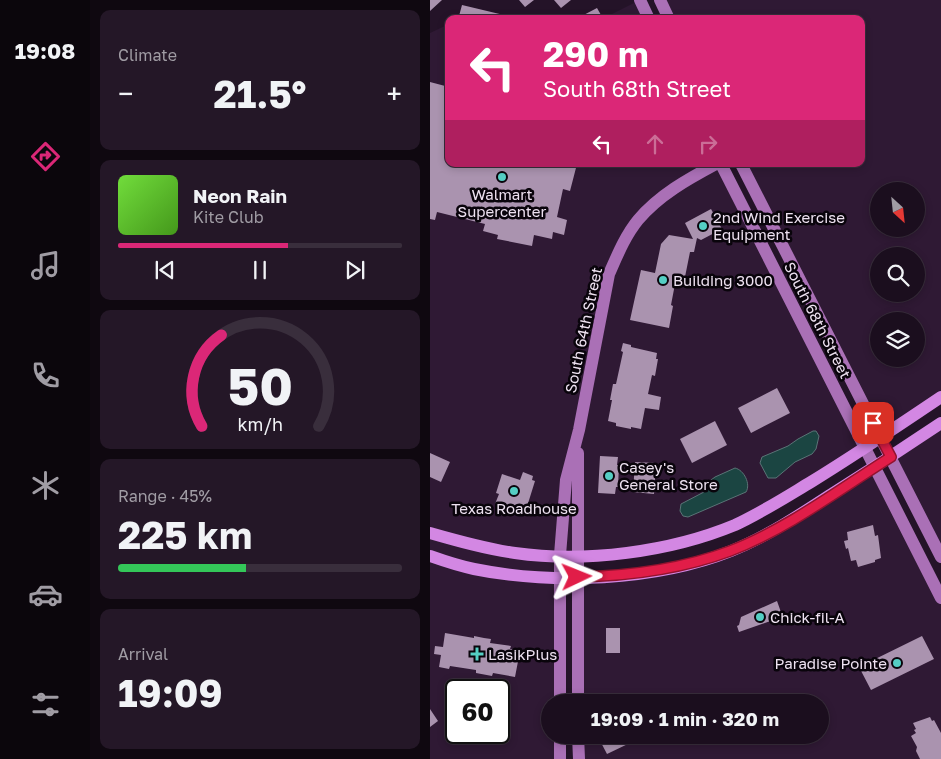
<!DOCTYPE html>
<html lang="en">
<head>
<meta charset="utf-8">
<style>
	body { margin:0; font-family:"Golos Text",sans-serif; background:#241727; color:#f1f3f6; height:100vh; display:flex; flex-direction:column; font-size:19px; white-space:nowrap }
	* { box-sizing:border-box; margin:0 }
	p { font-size:16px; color:#a09ca4 }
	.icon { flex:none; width:28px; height:28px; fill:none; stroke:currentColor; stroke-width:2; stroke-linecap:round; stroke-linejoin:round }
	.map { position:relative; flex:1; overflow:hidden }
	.sheet { display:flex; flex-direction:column; gap:10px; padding:10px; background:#0f0810; width:340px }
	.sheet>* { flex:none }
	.top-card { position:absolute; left:15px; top:15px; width:420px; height:152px; border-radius:10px; box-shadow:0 2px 8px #0003,0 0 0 1px #392e3c; background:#db2777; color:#fff; overflow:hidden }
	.needle { width:32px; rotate:153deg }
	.controls { position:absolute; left:440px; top:182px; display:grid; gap:10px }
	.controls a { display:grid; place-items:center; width:55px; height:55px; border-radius:50%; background:#1b0e1e; box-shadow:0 2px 8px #0003,0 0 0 1px #392e3c; font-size:25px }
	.speed { position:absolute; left:15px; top:679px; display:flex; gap:10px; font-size:25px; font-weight:700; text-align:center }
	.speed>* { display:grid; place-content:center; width:65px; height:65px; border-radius:50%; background:#1b0e1e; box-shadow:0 2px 8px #0003,0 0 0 1px #392e3c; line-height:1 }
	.speed .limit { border:2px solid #111; border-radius:8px; background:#fff; color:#111 }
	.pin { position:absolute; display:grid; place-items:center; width:42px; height:42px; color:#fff; margin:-21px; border-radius:10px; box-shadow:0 2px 8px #0006 }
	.me { position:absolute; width:55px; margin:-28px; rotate:88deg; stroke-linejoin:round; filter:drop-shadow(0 0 4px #0008) }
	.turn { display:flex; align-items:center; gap:18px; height:105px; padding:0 15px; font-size:22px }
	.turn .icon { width:65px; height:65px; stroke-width:2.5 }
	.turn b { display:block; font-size:35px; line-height:42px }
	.lanes { display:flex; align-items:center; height:48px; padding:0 15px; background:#0003; justify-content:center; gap:25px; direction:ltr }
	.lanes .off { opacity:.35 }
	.big { font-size:38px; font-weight:700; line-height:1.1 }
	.sheet .widget { flex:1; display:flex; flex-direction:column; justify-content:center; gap:8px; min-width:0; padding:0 18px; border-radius:10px; background:#241727 }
	.sheet .dial { align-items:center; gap:0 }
	.dial svg { height:130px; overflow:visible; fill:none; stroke:#392e3c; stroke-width:7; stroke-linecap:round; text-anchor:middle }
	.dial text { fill:#f1f3f6; stroke:none }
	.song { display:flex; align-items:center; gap:15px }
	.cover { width:60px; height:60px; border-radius:8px; background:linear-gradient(135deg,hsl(100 70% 55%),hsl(100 70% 35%)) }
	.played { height:5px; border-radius:2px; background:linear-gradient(90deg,#db2777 60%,#392e3c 60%) }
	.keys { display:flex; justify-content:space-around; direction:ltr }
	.heat { display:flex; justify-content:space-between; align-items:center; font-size:28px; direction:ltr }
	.charge { height:8px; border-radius:4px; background:linear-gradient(90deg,#34c759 45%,#392e3c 0) }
	.trip { position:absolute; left:111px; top:694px; width:288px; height:50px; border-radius:25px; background:#1b0e1e; box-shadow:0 2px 8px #0003,0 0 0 1px #392e3c; font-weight:700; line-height:50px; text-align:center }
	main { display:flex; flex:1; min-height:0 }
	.tab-bar { display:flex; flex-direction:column; width:90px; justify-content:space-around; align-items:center; background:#0b060c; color:#a09ca4 }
	.tab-bar .icon { width:35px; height:35px }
	.tab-bar .active { color:#db2777 }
	.tab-bar b { font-size:22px; color:#f1f3f6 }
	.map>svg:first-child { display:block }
	.built { fill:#2f1934; fill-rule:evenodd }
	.water { fill:#1b4542; stroke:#5a7476 }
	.building { fill:#aa93af }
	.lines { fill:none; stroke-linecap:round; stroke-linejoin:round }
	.secondary { stroke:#aa70b6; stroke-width:12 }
	.primary { stroke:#d387e3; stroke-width:12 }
	.route-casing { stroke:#92132f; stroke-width:12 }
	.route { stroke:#e11d48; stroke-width:9 }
	.poi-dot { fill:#55cec4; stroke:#09040b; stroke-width:2 }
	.labels { text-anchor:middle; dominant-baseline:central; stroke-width:5; stroke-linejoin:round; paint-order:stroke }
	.poi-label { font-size:15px; fill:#eee2f1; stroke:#09040b; text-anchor:start }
	.street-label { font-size:15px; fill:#eee2f1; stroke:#09040b }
</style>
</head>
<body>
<main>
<nav class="tab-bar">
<b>19:08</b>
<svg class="icon active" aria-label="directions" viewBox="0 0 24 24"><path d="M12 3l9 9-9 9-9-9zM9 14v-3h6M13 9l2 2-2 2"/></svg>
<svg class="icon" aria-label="music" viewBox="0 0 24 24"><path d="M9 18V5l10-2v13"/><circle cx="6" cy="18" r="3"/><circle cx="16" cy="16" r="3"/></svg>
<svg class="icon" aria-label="phone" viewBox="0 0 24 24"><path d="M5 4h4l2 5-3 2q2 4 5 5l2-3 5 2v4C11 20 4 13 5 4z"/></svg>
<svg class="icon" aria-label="climate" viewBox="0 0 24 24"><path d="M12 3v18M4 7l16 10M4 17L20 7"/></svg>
<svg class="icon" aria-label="car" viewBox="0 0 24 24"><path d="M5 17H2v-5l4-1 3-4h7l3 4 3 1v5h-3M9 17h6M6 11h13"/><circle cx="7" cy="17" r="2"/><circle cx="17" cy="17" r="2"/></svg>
<svg class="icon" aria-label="filters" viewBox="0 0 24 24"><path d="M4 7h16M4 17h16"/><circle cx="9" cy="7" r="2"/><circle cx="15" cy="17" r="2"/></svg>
</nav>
<section class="sheet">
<div class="widget"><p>Climate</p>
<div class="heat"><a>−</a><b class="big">21.5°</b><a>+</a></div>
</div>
<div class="widget">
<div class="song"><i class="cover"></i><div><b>Neon Rain</b><p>Kite Club</p></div></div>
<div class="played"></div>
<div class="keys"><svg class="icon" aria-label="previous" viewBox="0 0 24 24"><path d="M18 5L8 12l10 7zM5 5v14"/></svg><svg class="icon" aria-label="pause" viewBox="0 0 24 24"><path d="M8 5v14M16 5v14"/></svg><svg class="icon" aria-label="next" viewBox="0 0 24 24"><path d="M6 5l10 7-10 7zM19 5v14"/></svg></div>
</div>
<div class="widget dial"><svg viewBox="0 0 100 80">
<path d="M14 69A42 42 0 1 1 86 69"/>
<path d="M14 69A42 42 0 0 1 26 13" stroke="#db2777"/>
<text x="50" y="56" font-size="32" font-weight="700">50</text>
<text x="50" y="72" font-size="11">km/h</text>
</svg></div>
<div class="widget"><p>Range · 45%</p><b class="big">225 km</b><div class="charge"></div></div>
<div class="widget"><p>Arrival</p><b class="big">19:09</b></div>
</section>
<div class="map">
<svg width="511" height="759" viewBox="0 0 511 759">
	<rect width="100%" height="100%" fill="#241328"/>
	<path class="built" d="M210,0L219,19H172Z
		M230,0H511V397L450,437L311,164H431V19H239ZM449,191H486V229H449ZM449,256H486V294H449ZM449,321H486V359H449Z
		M19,24V164H291L434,448L394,474L266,539L131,556V702H120V735H130V759H0V33ZM26,690H69V732H26Z
		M511,423V557L461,457Z
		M444,467L511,598V759H149L148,735H390V702H148L147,577H165L300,551Z"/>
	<path class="water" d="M383,431H386L389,436L386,449L382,454L365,462L346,478H338L330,463L332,457L358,446L368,439Z
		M305,468C314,470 321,484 316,492L258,517L253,516L250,511L251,504L274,492L281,480L285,477Z"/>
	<path class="building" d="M0,0H12L0,11Z
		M89,0H104L95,7Z
		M124,0H141L131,8Z
		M32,5L78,16V19H41L29,16Z
		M167,8L171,15L164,19H146Z
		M0,82L19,87V164H147L140,191L133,189L127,217L137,220L134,235L123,232L122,239L104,235L102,246L67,239L68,235L53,231L55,224L7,212L5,220L0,219Z
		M281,209L292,229L271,240L267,238L264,252H260L255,277L258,278L256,286L245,284L241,305L243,306L239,328L200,320L211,270L225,273L231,244L239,235L263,239L255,223Z
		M193,343L201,345V347L227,353L226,359H228L225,376L222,375L218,394L231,397L229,410L215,408L211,429L201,427V429L186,426V423L178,421L182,400H180L183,384H186L193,352L191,351Z
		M347,388L360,413L321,433L308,408Z
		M285,421L297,445L262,463L250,439Z
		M0,453L20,462L11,482L0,477Z
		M170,456L188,457L187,465H189L188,487H186L185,494L168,493Z
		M205,462L226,463L224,494L203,492Z
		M93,472L103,476L102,480L105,481L95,513L65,504L69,494L66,493L72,474L90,480Z
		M443,525L445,536L448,535L451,558L445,560V562L428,567L426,560L421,561L418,548L416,549L414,541L418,540L417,532Z
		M347,601L352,615L348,616L349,618L309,632L307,626L309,625L311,617Z
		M176,628H190V653H176Z
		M15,633L44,638V636L54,638L61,639L60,643L81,646L80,649L90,651L85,677L63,673L62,676L46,673V670L20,666L19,669L9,667L11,655L4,654L5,646L13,647Z
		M492,636L504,659L441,690L429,667Z
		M0,709L8,721L0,727Z
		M500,717L502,721L504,720L511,733V759H490L486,751L487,747L481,736L486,733L484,730L486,729L483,723Z
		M167,735H198L202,742L177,754Z"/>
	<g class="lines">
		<path class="secondary" d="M210,0L219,19
			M230,0L239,19
			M291,164L511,598
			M311,164L511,557
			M130,702V555L136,480L149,430L179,274C187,256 195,236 208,220C229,195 258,179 286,164
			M148,702V453
			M148,735L149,759
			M130,759V735"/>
		<path class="primary" d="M0,533C28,541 56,549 85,553C155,563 240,552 305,525C331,513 356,497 381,482C425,455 468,426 511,397
			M0,556C14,561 29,566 44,569C123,585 225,581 301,551C336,537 368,516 400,495C437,472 474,448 511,423"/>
	</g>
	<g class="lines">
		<defs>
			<path id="route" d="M147,577C199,576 252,569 300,551C357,529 410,489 461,457L443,423"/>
		</defs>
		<use href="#route" class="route-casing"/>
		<use href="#route" class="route"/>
	</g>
	<g class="poi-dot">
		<circle cx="72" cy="177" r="5"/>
		<circle cx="273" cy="226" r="5"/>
		<circle cx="233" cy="280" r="5"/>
		<circle cx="179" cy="476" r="5"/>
		<circle cx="84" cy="491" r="5"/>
		<circle cx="330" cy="617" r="5"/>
		<path d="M44.5 646.5h5v5h5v5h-5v5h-5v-5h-5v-5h5z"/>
		<circle cx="467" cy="663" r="5"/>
	</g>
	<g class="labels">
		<g class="poi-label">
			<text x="72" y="194" text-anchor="middle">Walmart<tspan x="72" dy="17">Supercenter</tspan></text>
			<text x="283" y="217">2nd Wind Exercise<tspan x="283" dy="17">Equipment</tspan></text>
			<text x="243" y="280">Building 3000</text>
			<text x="189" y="467">Casey's<tspan x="189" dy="17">General Store</tspan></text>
			<text x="84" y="508" text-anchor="middle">Texas Roadhouse</text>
			<text x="340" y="617">Chick-fil-A</text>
			<text x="58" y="654">LasikPlus</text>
			<text x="457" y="663" text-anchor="end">Paradise Pointe</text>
		</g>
		<g class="street-label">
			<text transform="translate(388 320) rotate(63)">South 68th Street</text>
			<text transform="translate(153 330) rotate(-78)">South 64th Street</text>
		</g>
	</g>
</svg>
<div class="controls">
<a><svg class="needle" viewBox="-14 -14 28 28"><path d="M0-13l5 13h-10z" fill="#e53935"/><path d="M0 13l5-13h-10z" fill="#a09ca4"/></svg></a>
<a><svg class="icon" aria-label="search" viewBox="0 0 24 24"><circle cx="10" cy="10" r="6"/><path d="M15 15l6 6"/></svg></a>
<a><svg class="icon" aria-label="layers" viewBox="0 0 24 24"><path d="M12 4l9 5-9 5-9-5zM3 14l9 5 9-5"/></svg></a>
</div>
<div class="speed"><div class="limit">60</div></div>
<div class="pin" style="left:443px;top:423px;background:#d93025"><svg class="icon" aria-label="arrive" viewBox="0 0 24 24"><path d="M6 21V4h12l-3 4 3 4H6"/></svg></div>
<svg class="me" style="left:147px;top:577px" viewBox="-20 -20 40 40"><path d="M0-17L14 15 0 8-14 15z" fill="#e11d48" stroke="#fff" stroke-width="4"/></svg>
<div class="trip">19:09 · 1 min · 320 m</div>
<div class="top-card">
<div class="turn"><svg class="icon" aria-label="left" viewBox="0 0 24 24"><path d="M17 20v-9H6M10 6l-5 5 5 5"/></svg><div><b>290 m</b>South 68th Street</div></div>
<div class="lanes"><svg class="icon" aria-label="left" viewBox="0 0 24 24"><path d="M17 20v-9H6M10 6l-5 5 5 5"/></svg><svg class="icon off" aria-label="ahead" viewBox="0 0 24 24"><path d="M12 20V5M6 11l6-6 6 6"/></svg><svg class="icon off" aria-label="right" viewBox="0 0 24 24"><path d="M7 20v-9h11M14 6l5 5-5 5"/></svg></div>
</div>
</div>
</main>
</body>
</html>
